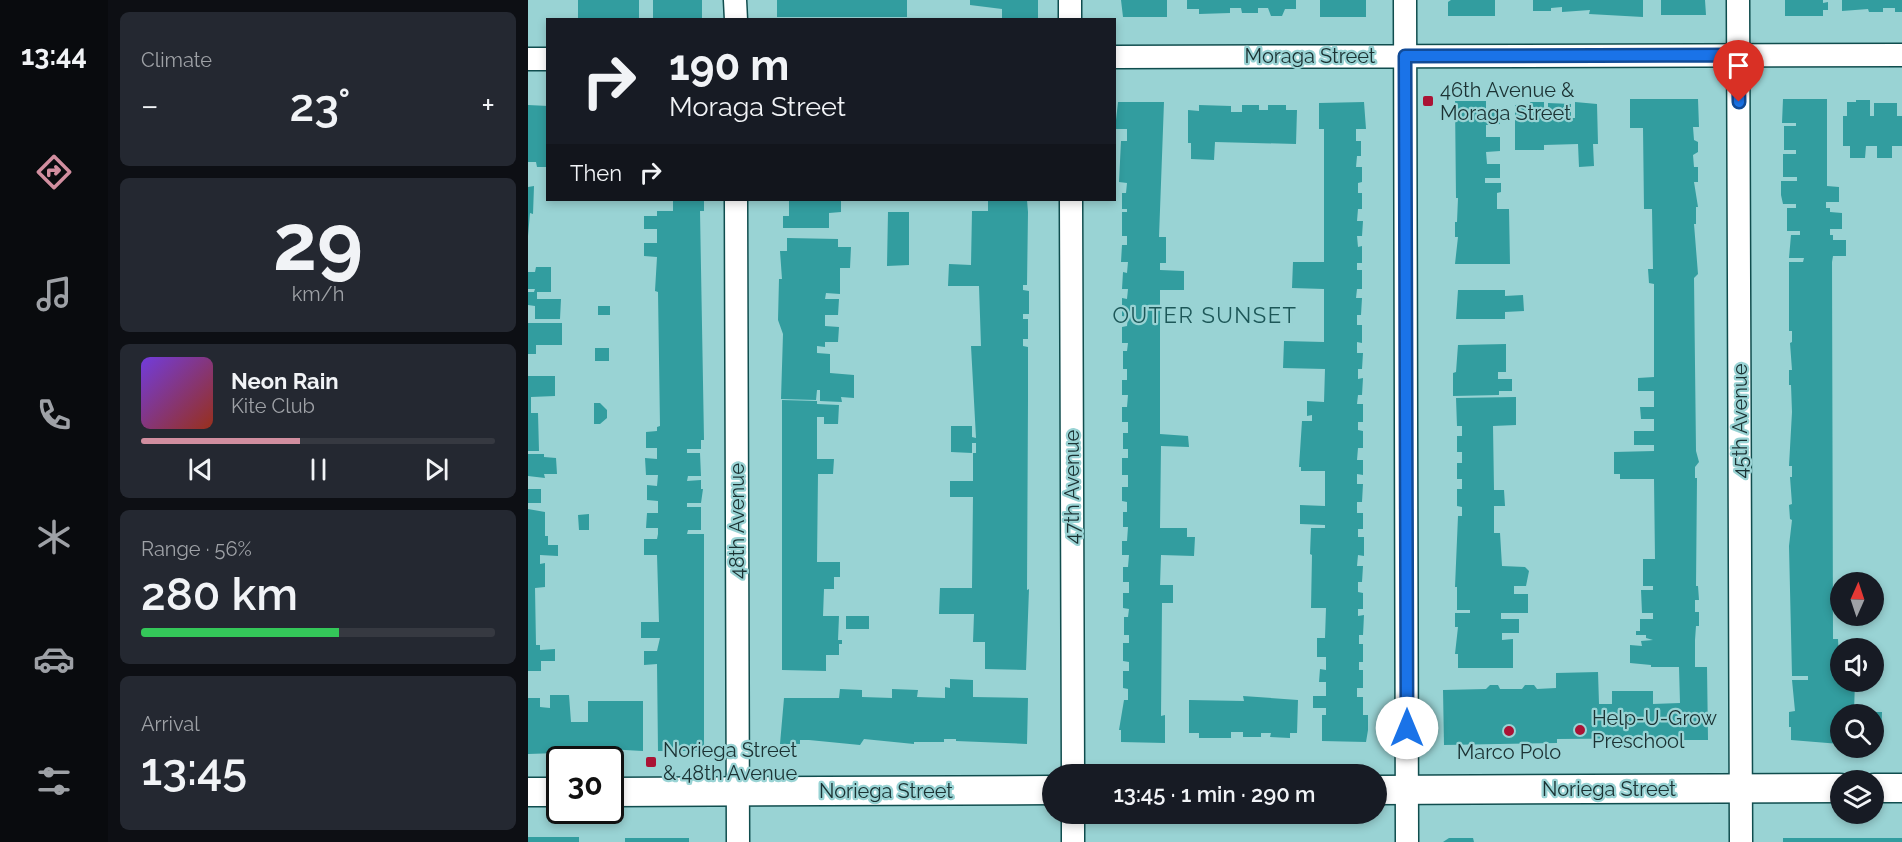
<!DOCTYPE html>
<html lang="en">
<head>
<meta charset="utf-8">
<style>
	body { margin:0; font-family:Raleway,sans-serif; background:#242831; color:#f1f3f6; height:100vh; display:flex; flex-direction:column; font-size:22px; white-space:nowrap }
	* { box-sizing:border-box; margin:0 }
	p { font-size:20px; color:#9ea1a6 }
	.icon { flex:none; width:33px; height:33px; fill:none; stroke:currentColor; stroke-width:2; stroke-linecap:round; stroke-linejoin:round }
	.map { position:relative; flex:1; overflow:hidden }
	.side { display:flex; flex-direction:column; gap:12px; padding:12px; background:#0d0f14; width:420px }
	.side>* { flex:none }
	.top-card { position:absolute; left:18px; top:18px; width:570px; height:183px; border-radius:0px; box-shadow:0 3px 9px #0003; background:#171b24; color:#f1f3f6; overflow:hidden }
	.needle { width:39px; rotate:3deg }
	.fabs { position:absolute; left:1302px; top:572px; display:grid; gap:12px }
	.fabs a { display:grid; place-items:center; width:54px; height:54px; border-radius:50%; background:#171b24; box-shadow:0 3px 9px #0003; font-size:30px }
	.speed { position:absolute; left:18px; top:746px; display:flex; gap:12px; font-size:30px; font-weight:700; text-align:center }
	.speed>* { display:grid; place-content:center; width:78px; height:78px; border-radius:50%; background:#171b24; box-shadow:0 3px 9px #0003; line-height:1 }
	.speed .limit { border:3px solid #111; border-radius:9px; background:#fff; color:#111 }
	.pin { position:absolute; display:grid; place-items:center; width:51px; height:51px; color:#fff; margin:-62px -26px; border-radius:50% 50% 50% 0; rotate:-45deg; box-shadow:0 0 6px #0007 }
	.pin .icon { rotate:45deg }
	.me { position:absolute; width:66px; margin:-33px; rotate:0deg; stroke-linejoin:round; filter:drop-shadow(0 0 4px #0008) }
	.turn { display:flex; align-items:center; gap:21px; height:126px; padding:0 24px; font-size:27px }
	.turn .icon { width:78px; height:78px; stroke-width:2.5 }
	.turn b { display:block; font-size:42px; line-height:51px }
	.then { display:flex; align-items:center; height:57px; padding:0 24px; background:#0003; gap:12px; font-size:22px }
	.big { font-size:45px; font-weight:600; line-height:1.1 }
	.side .card { flex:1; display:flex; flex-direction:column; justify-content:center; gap:9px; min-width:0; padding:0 21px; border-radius:9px; background:#242831 }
	.side .dial { align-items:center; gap:0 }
	.dial b { font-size:78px; line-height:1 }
	.song { display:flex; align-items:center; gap:18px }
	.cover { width:72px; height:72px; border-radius:9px; background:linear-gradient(135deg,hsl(260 70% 55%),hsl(10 70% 35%)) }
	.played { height:6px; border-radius:3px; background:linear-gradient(90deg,#d18e9f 45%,#363941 45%) }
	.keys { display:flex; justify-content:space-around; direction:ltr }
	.heat { display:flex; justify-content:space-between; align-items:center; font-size:33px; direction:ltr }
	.charge { height:9px; border-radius:4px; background:linear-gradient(90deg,#34c759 56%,#363941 0) }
	.trip { position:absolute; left:514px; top:764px; width:345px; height:60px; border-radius:30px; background:#171b24; box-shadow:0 3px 9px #0003; font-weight:600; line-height:60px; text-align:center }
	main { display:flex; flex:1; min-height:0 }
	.tabs { display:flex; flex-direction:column; width:108px; justify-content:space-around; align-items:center; background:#090b0e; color:#9ea1a6 }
	.tabs .icon { width:42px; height:42px }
	.tabs .selected { color:#d18e9f }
	.tabs b { font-size:27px; color:#f1f3f6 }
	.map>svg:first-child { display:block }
	.building { fill:#329d9f }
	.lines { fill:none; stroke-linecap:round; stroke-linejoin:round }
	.minor-casing { stroke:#104d4e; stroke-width:25 }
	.tertiary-casing { stroke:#104d4e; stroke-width:31 }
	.minor { stroke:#fff; stroke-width:22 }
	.tertiary { stroke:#fff; stroke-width:28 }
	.route-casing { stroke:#114b97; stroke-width:15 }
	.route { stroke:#1a73e8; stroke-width:10 }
	.poi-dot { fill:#aa1335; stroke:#99d3d4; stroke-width:2 }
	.labels { text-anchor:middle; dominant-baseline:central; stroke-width:4.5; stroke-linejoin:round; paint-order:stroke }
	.street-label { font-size:20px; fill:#1b3233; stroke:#99d3d4 }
	.poi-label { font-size:20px; fill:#1b3233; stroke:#99d3d4; text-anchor:start }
	.quarter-label { font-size:22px; letter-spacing:1.5px; fill:#1d5758; stroke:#99d3d4 }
</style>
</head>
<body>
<main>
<nav class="tabs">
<b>13:44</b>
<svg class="icon selected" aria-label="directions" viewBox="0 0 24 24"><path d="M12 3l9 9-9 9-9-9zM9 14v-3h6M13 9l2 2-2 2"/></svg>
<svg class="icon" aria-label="music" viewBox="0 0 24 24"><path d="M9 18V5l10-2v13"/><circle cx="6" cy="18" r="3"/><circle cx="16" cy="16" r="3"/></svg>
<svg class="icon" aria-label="phone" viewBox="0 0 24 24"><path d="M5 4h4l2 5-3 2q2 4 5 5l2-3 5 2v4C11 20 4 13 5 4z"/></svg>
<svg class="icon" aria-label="climate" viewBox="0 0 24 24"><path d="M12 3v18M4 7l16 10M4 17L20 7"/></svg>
<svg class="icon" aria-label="car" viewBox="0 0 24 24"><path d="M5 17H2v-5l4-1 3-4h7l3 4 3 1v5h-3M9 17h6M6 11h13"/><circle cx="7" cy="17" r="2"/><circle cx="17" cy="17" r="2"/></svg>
<svg class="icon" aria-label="filters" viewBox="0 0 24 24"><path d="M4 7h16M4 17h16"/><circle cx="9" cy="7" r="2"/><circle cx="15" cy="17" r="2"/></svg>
</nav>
<section class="side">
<div class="card"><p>Climate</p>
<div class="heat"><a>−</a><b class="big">23°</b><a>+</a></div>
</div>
<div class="card dial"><b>29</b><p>km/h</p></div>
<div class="card">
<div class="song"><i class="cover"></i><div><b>Neon Rain</b><p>Kite Club</p></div></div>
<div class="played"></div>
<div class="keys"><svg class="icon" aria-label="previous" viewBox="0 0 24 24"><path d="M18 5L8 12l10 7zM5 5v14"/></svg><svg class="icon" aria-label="pause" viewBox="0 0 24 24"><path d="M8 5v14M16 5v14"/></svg><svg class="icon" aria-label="next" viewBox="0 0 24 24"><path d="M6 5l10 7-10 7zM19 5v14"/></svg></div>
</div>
<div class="card"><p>Range · 56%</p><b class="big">280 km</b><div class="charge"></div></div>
<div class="card"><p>Arrival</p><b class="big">13:45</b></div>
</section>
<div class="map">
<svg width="1374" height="842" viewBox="0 0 1374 842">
	<rect width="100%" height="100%" fill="#99d3d4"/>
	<path class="building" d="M50,0H111V20H50Z
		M125,0H174V18L125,19Z
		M249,0H379V17H249Z
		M442,0H510V19H474V9L442,5Z
		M593,0H639V17H595Z
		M659,0H768V9H757L754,16H743L740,8H730V13H714L713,8H702V13L671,14V9H659Z
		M792,0H838V17H792Z
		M923,0H967V16H920V2Z
		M1005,0H1115V17L1061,14L1062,10L1034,12V7L1023,8V11H1005Z
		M1133,0H1177L1178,15H1133Z
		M1257,0H1295V3L1300,2V10H1295V16H1257Z
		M1314,0H1374V12H1367V8H1355V12H1341L1340,9L1314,11Z
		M1102,99H1170L1171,127H1165L1166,140L1170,142V152L1165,155L1166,167H1170V182H1166L1170,207H1168V224H1166L1170,274L1166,278L1168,451L1171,462L1167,467V478H1169L1168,586H1170L1171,600H1167V612H1171V626H1168L1167,640V667H1179L1180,740H1152V738L1029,739V743L916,745L915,690L958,689L962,685H970L972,689H994L997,685H1006L1009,689L1028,688V673L1070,672L1071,704H1084V691H1125V704L1152,703L1151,667H1123V665L1102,663V645L1114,646L1113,641L1125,640L1118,638V635H1108V631H1112V619H1125V613H1114L1113,590H1125V586H1115V559H1127L1126,479H1092V474H1086V452L1126,451V445H1106V431H1126V419H1113L1112,407H1126V391H1110V378L1126,377V284L1121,283L1120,269H1125L1124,209H1116L1115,128H1102Z
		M1255,99H1299V186L1311,187V202H1298V208H1302V212L1314,213V229H1302V235H1305V240H1318V256H1305L1304,262L1305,639H1310L1312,681H1327L1326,712L1312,714V744L1263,740V727H1261V712L1267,711L1264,680H1280V676H1264L1261,546L1264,520L1262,519L1261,505L1264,504L1262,477H1264V466H1261L1264,412L1263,385H1261V370H1264L1262,343L1264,342V331H1261V262H1275L1276,258H1261L1263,235H1272V231H1259V208H1268V204H1255L1253,195V181H1269V177H1255V154H1268V150H1256V126H1268V123H1254Z
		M1328,100H1342V116H1346V103H1369V116H1374V146H1364V158H1349V146H1338L1337,158H1322V146H1315V116H1319V102H1328Z
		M927,101H958V110H972V124L958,125V137H972V151L958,152L959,164H972V178H957V183H973V192L969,193V209H981L982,264H927L930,237H927V222H929L930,198H928Z
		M590,102H636L631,237H638V263H632V270L656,271V290H632V434L660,436L661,447L633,446L632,528H659V537H667L666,556L633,555L632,585H645V603H634L633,716L637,715V743L593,742V730H591L596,700H600V689L595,688V671H601V662L595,661V643H601V635H596V617H600L601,609L595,608V593H601V582H595V567H600L601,555H594V541H599L600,527H595V512H599V502L594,501V487H600V475H594V458H600V449H595V433H600V422H594V407H599L600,395H594V380H599V369H595V351H599L600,343H594V327L599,326L600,317L594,316V298L599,299L600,289H594L595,272L599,273L600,262H593L594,245H599V236H594V212H599V209H594V193H598L599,183L591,182L593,141H599V129H587Z
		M836,102L838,129H828V141H833V156H829L828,167H834V182L830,183V193H834V209H830L829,221H835L834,236H829L830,247L834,246V263H829V270H834V289H829L828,298H834L833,315H829V325H834V343L829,342V353H835L834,369H830V379L835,378L834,395H830L829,404H835V422H830V430L835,431V448H830L829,460H835V475L829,474V484H835L834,502H829V513H835V529H830V537H836V556L830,555L829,566H835L834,582H830V592L835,593V609H830V616L836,615L835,635H831V644H835V662H831V670H835V688H829V697H835V715H840V730L838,742L794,741V715H798V708H785V696H798V682H791L792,669L798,670V657H789V638H797L798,608H783L784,555L782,554L783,528H797V525L772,524V505L797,506V471H773V467H771L774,421H784V415L779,416V401L796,402L797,369L755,368L756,341L796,342V289L764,288L765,262H796V129H791V103Z
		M1002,102H1016V118H1020V103L1043,104V118H1047V102L1069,104L1070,144H1065L1066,166L1051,167L1050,144L1016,145V150H987V105L1002,104Z
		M0,105L20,106V167H9L8,162H0Z
		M671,105L703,106V112H714V105H731V110H740V105H758V110H769L768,144L687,142L686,160L663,159V143H660V110L671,111Z
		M6,186L5,214L2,213L0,236V187Z
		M145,200H176V211H172L176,440H173V449H159V453H172L173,476H160L159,481L173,480V489H175L173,503H159V507H173V530H160L159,534H176V751H130L129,664L116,665V651H129L132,638H113V622H131L129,555H116V539H129L130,534V528H118L119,513H130V501L119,500V485L129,486L130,475H118L117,458L129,459V448H118V432L129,431V427L132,426L130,292L127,291L129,257L116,256V243H129V229H116V216H129V211H145Z
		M261,200H313V212L301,213V228H255V216H261Z
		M460,200H499L500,212L499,285H495V290L501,291V314H495V319H500V339H495V346L500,347V400L499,590L501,589L498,670L457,669V642H445L446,614H411L412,588H444L445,497H422V481H445V453H448V443H444V453L423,452V426H444V437L448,438L443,346H453L451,286H420L421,264L443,265L444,211H460Z
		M360,212H381V265L359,266Z
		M259,238L310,239V247H323L322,268H312V294L298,293L297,299H311L310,315H297V326L311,327L310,342H297V347L289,346V353L302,354V373L326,375V398L313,397L314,402L292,401V390H289L288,400L253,399L255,334L250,320L251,279H254L252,251H259Z
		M8,267H23V292H9V299H33L32,319H7V306L0,305V292H6L7,289H0V272H7Z
		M930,290H977V296L995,295L996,311L977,312V319H928Z
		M70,306H82V315H70Z
		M0,323H34V345H8V354H0Z
		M978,344V372H970V379H984V391H971V395L925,396V373L928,372L930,345Z
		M67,348H81V361H67Z
		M0,376H27V396L3,397V413H10L11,451H0Z
		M988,397V425L965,426L966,490H976L977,506H966V533H972L974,566L997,567L1001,571L998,586H986V594H1000V613H973V619H991V633H974V640L985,639V668H930V654H927L930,627H927V613H942V610H929V587H927L930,516H934V507L929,506V489H934V479H929V463H934V452H929V436H934V426H929L928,398Z
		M254,400L289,401V404L311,405L310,424H296V417H289V459H306L305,474H290L289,562H312V577H306V589H296L295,616H311L310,640H314V644H311V655H298V671L254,670Z
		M66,403H72L79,410V418L72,424H66Z
		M0,454H16V457L28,458L29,474H16L17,478L0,476Z
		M0,489H13V503H0Z
		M0,509L17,512V536H20V545H30V556L12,555V564L17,563V587L7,588L8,645H12V650L27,649V661H13V671H0Z
		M61,514V530H51L50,515Z
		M318,616H341V629H318Z
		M422,679L445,680V697L500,698L499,744L428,741V739H416V742H386V744L336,739L332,745L281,740H272V744H252L256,698H311L312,689L334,690V697L364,698V689L390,690L389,697L417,698V687L422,688Z
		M22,695H41L43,722H60V701H115V751L60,748V752L0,754V698H12V707L22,708Z
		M715,696L770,700L769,733H762V738L742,737L743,733H733V737H715V732H703V738H671V733H661V700L716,701Z
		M1329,712H1354L1353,741H1346V714H1329Z
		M0,837H51V842H0Z
		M97,838H161V842H97Z
		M921,838H945L946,842H915Z
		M1255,838H1374V842H1255Z"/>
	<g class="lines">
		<defs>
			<path id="minor" d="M207,0L208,20
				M542,0V20
				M877,0L879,842
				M1210,0L1213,842
				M586,57L1374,55
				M0,59H20
				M208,200L210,842
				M543,200L545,774
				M545,813V842"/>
			<path id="tertiary" d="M1346,788H1374
				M849,790L1312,788
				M0,792H32
				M82,792L525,790"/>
		</defs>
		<use href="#minor" class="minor-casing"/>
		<use href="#tertiary" class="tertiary-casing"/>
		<use href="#minor" class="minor"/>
		<use href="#tertiary" class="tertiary"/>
	</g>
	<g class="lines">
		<defs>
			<path id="route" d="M879,728L877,56L1210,55L1211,102"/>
		</defs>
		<use href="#route" class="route-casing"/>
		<use href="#route" class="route"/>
	</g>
	<g class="poi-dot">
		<rect x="894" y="95" width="12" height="12" rx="3"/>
		<circle cx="1052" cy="730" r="6"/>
		<circle cx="981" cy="731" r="6"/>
		<rect x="117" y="756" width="12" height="12" rx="3"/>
	</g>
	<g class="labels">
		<g class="street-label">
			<text x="782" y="56">Moraga Street</text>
			<text transform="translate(1212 421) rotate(-90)">45th Avenue</text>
			<text transform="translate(544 487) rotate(-90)">47th Avenue</text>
			<text transform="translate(209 521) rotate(-90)">48th Avenue</text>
			<text x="1081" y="789">Noriega Street</text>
			<text x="358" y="791">Noriega Street</text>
		</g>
		<g class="poi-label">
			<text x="912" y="90">46th Avenue &amp;<tspan x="912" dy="23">Moraga Street</tspan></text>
			<text x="1064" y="718">Help-U-Grow<tspan x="1064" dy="23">Preschool</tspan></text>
			<text x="135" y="750">Noriega Street<tspan x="135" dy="23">&amp; 48th Avenue</tspan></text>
			<text x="981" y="752" text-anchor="middle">Marco Polo</text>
		</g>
		<g class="quarter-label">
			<text x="677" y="315">OUTER SUNSET</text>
		</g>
	</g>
</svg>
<div class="fabs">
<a><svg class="needle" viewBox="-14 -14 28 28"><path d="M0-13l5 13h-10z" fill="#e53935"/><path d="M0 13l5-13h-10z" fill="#9ea1a6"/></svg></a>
<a><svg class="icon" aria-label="sound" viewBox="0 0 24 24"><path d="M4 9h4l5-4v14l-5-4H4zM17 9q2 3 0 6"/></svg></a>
<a><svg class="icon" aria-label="search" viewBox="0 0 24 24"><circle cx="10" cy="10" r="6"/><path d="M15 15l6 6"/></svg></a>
<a><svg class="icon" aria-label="layers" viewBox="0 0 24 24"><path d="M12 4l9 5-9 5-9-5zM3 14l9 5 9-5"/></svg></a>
</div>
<div class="speed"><div class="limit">30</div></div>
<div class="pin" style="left:1211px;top:102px;background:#d93025"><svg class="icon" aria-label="arrive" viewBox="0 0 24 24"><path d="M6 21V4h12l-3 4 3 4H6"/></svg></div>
<svg class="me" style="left:879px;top:728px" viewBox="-20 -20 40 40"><circle r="19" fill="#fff"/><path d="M0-13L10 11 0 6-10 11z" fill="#1a73e8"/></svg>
<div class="trip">13:45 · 1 min · 290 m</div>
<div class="top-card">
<div class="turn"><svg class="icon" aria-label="right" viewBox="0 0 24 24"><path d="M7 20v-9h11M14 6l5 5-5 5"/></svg><div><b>190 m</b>Moraga Street</div></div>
<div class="then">Then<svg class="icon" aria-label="right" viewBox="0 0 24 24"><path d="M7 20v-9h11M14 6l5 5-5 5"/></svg></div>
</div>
</div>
</main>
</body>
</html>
